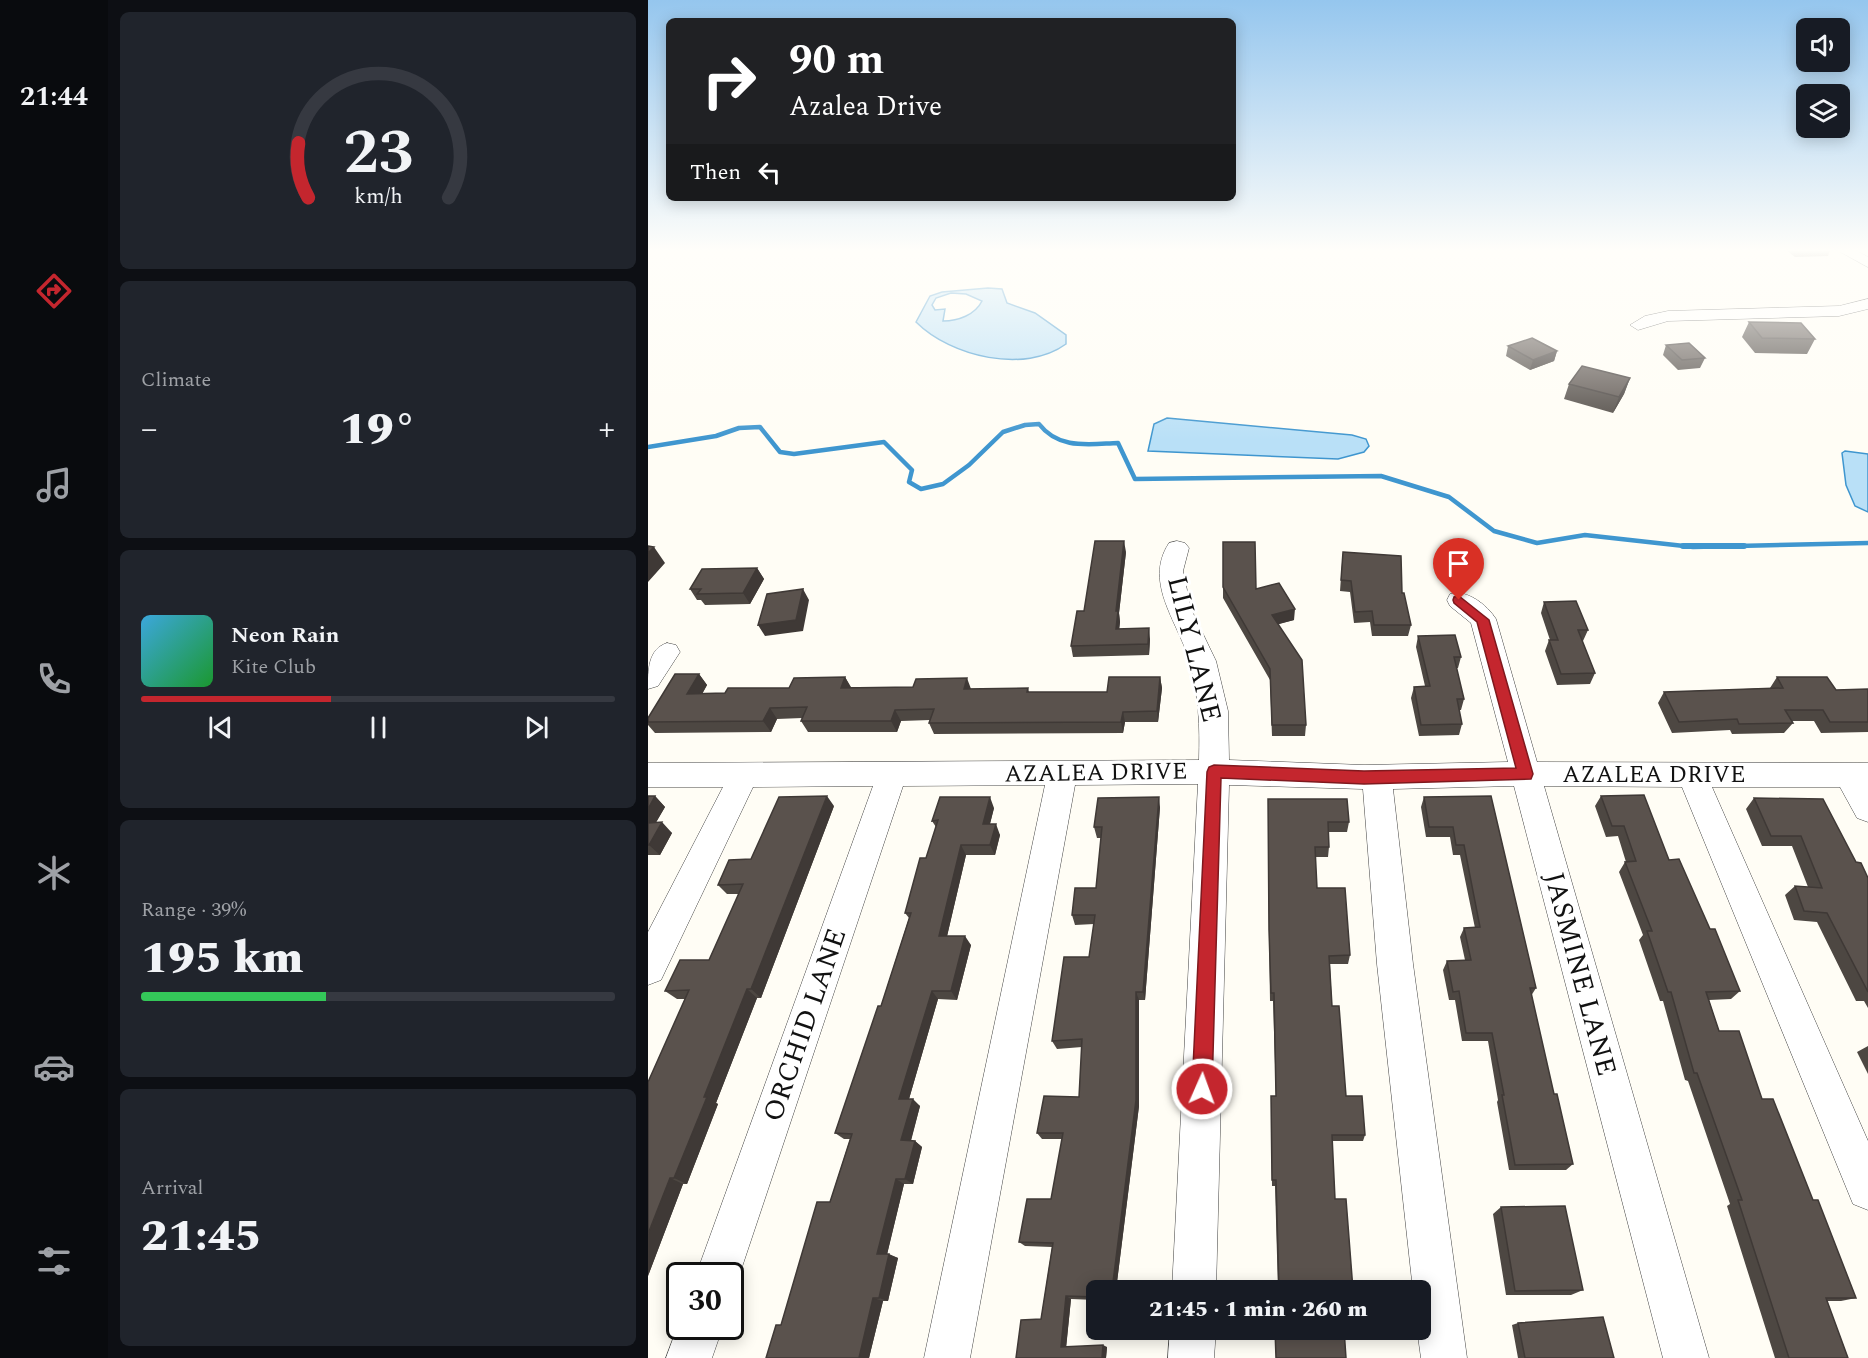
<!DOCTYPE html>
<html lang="en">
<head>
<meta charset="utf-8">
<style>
	body { margin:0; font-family:Spectral,serif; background:#20242c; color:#f1f3f6; height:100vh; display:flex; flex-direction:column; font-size:22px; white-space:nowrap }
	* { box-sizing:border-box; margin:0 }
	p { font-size:20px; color:#9ea1a6 }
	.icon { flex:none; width:33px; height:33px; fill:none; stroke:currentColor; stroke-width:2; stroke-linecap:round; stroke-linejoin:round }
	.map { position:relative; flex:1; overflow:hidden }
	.drawer { display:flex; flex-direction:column; gap:12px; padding:12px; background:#0d0f14; width:540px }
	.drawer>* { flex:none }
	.banner { position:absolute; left:18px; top:18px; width:570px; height:183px; border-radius:9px; box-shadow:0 3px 15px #0003; background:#202124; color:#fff; overflow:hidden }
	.controls { position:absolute; left:1148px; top:18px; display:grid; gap:12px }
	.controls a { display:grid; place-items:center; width:54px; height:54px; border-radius:9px; background:#171b24; box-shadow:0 3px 15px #0003; font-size:30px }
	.speed { position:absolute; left:18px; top:1262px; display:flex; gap:12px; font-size:30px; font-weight:700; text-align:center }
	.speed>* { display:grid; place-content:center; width:78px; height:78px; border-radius:50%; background:#171b24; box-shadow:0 3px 15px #0003; line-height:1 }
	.speed .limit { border:3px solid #111; border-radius:9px; background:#fff; color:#111 }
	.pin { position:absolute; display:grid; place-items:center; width:51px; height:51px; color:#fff; margin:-62px -26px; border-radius:50% 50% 50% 0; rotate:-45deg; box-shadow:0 0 6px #0007 }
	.pin .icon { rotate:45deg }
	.me { position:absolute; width:66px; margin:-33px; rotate:2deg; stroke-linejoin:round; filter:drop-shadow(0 0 4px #0008) }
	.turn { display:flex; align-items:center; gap:21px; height:126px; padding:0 24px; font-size:27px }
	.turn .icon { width:78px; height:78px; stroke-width:2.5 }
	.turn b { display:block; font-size:42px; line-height:51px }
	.then { display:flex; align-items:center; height:57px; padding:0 24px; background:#0003; gap:12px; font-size:22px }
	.big { font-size:45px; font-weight:800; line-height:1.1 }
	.drawer .card { flex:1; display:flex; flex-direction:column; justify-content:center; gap:9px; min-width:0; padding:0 21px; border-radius:9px; background:#20242c }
	.drawer .dial { align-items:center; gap:0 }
	.dial svg { height:156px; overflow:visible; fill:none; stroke:#363941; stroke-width:7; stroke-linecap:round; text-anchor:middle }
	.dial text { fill:#f1f3f6; stroke:none }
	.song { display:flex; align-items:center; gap:18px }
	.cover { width:72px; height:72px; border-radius:9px; background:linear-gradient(135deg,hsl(200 70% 55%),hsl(130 70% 35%)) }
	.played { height:6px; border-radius:3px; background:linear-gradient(90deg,#c4262e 40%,#363941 40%) }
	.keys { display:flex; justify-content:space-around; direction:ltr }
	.heat { display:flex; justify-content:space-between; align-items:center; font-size:33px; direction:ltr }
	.charge { height:9px; border-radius:4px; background:linear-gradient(90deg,#34c759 39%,#363941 0) }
	.trip { position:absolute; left:438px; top:1280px; width:345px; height:60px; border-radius:9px; background:#171b24; box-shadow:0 3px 15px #0003; font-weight:800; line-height:60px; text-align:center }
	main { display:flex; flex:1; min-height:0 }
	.tabs { display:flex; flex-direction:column; width:108px; justify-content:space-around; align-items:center; background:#090b0e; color:#9ea1a6 }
	.tabs .icon { width:42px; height:42px }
	.tabs .on { color:#c4262e }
	.tabs b { font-size:27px; color:#f1f3f6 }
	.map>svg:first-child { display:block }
	.water { fill:#b9e0f7; stroke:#3f96cf; stroke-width:1.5; fill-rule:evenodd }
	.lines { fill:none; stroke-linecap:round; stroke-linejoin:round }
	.stream-far1 { stroke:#3f96cf; stroke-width:4.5 }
	.stream { stroke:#3f96cf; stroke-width:6 }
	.minor-casing { stroke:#444; stroke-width:1 }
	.minor { fill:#fff; fill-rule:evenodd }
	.wall { fill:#4d4742 }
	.shaded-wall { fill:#3f3936 }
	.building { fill:#5a524d; stroke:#3f3936; stroke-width:1.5 }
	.route { fill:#c4262e; stroke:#7f191e; stroke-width:1.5 }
	.labels { text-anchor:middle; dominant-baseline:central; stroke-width:6; stroke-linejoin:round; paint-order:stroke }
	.street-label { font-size:24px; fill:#111; stroke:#fff }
	.near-street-label { font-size:28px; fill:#111; stroke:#fff }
</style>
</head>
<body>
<main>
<nav class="tabs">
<b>21:44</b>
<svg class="icon on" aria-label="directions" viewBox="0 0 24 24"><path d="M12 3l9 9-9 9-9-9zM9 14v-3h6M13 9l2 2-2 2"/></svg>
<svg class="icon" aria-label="music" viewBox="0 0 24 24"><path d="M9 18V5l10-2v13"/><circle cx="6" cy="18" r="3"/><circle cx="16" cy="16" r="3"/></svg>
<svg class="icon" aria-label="phone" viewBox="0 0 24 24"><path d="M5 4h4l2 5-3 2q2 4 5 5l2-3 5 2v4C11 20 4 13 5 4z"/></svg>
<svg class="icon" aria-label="climate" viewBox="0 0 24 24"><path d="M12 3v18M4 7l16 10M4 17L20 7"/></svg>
<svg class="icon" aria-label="car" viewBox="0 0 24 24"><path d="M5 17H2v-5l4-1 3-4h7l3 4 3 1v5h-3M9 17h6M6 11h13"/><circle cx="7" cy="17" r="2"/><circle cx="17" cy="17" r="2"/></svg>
<svg class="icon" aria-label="filters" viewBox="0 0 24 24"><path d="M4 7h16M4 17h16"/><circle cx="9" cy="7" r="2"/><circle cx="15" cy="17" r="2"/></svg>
</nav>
<section class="drawer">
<div class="card dial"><svg viewBox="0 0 100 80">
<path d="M14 69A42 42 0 1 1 86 69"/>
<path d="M14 69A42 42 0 0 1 9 41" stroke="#c4262e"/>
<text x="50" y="56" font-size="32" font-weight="700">23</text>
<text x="50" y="72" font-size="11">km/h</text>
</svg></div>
<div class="card"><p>Climate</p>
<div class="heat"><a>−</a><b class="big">19°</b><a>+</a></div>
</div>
<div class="card">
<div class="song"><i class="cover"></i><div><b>Neon Rain</b><p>Kite Club</p></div></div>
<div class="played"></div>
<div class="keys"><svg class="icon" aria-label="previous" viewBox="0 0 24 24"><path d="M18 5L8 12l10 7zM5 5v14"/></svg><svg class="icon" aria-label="pause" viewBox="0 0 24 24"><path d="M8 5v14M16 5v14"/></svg><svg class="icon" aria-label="next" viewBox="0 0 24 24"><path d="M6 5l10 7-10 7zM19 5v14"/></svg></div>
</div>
<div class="card"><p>Range · 39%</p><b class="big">195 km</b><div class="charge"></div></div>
<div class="card"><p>Arrival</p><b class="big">21:45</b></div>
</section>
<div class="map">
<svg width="1220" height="1358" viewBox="0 0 1220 1358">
	<rect width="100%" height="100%" fill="#fffdf5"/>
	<path class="water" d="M340,288L354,289L359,303L387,313L418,335V344C377,374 303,357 268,322L282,296L294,292ZM303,293L318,294L334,301C327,315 310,321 295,321L297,309L287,310L284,305L288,298Z
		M519,418L704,435L718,439L721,446L716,452L690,459L500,451L506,424Z
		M1197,451L1220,454V512L1207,506L1198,485L1194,453Z"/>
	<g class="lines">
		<path class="stream-far1" d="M0,447L68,436L91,428L112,427L132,452L146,454L236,442L264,470L261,482L273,489L295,484L321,465L355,432L377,425L391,424C411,450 441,444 470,443L487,479L733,476L801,497L846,531L889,543L937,535L1045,547L1220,543"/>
		<path class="stream" d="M1035,546H1096"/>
		<defs>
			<path id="minor" d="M1189,250H1207L1220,257V267Z
				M1220,299V309L1191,316L1020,321L990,330L982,325L997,316L1020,311L1191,306Z
				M529,541L537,543L541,548L535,571L543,609L568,661L580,711L581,760L716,765L860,762L823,623L802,606L799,600L802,594C819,589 839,605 848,619L889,762L1220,763V822L1209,818L1192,787H1064L1220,1141V1210L1205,1204L1034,787L896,786L1061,1358H1015L866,786L745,789L765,964L819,1358H773L769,1329H772V1290H765L729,964L715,789L581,785L568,1290H524L550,784L427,785L322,1358H276L397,785L255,786L86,1291L82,1292V1275H48L225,786L105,787L13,980L0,985V932L75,787H0V763L551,760C552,725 551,699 542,664C533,625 494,584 521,543Z
				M19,643L28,645L32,652L10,686L0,689C0,670 0,649 19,643Z
				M32,1320V1326H75L64,1358H18Z
				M522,1329H568L566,1358H520Z"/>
		</defs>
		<use href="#minor" class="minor-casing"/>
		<use href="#minor" class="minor"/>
	</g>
	<path class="wall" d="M1138,250H1182L1180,256L1147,257Z
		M1101,322L1167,339L1159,354L1107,353L1094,337Z
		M1018,345L1057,358L1052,368L1030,370L1015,355Z
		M860,346L909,351L906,361L882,370L858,356Z
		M982,378L976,394L965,413L916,399L921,384Z
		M478,552L471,613L472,622L471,629L502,639L501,655L425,657L423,646L436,611Z
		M694,563L754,593L763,625L760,636H724L722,622L706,623L702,592L692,591Z
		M109,568L116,579L102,604L57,605L53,600H49L42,589Z
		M575,587L608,589L646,620L630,624L658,725L657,736H624L622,680L575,598Z
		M896,602L940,630L935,641H934L947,673L942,684L909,685L897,651L901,640H902L893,613Z
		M770,636L813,657L810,668H808L816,699L813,710H811L814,724L811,735L771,736L763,698L766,687L777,686L768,647Z
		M51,674L59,685L54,694L77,693L141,688L197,677L203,687L323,689L380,688L381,692H459L512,677L514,688L510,722H477L475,733L286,734L281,723L282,720L253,721L249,732H160L153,721L154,718L129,719L123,732L7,733L0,725V718Z
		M1129,677L1188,690L1220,689V732L1173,733L1166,721H1143L1145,723L1136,733L1084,734L1082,730L1024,733L1010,703L1016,692L1122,688Z
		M0,796H7L17,807L8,822L24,833L12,855H0Z
		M843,796L888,988L883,996L906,1094L925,1164L918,1170H861L849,1102L850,1100L840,1041H814L807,1000H801L795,970L799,961L817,960L812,937L816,928H827L812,855H805L802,837H778L773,807L776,797Z
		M953,796L1021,860L1062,929L1092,991L1083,999L1061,1000L1071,1031L1114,1099L1165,1200L1208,1298L1193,1301H1179L1200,1358H1127L1079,1206L1082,1204L1040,1081L1037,1080L1015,1001H1012L991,940L995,935L971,872L977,862H978L970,836L958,837L947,806Z
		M1106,798L1208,862L1220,878V1008L1216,1001H1208L1169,922L1146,920L1137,895L1147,886L1160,887L1144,846H1114L1098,809Z
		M620,799L701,822L699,832H681V847L680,857H667L669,888L702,955L700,964H682L684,1006L698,1096L717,1135L715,1141H684L687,1199L705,1290H630L627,1186H624L623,1103L628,1096L625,1001H622L621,939Z
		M186,806L113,998H109L68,1103L70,1104L39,1184H35L0,1276L37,999H29L17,991L61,960L91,894H79L70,885L103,859Z
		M512,807L497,1000H491V1106L468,1290H448V1300L423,1299L418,1347H459L458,1358H368L393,1319L404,1247L377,1246L371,1242L403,1199L414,1139H394L389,1133L431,1097L434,1047L409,1049L404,1041L441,957L446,924L427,925L424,915L448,888L453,838H449L446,827Z
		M346,808L342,824L352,835L347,855H318L299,936L323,945L309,1000L290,999L261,1099L272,1106L263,1141H267L274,1147L265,1184H256L239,1254L250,1258L240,1301H235L221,1358H118L133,1325L182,1202L202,1139H196L187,1133L233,1006L261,918L257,913L278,858L288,827L284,821Z
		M1220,1046V1074L1209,1052Z
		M853,1207L935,1290L923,1295H858L845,1214Z
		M870,1323L966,1358H870L864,1325Z"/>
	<path class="shaded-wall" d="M909,351L906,361L882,370L885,360Z
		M982,378L976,394L965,413L971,397Z
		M476,541L478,552L471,613L472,622L470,640L468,629V611Z
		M6,547L17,563L0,582V553Z
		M109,568L116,579L102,604L95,593Z
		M155,589L161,600L155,631L117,636L110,625Z
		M647,609L646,620L624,626V615Z
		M501,628L502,639L501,655L500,644Z
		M51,674L59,685L48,705L39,694Z
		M197,677L203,688H193Z
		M512,677L514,688L510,722L509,711Z
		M319,678L323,689H316Z
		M122,708L129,719L123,732L115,721Z
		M247,710L253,721L249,732L243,721Z
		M475,712L477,722L475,733L473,722Z
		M7,796L17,807L2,833L0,830V809Z
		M179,796L186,806L113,998L103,989Z
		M342,797L346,808L339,835L335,824Z
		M511,797L512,807L497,1000L495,992Z
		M14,822L24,833L12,855L1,845Z
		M348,824L352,835L347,855L342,845Z
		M313,845L318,855L297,945L291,936Z
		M317,936L323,945L309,1000L303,991Z
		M99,989L109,998L68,1103L70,1104L39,1184L26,1178L56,1097Z
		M284,991L290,999L259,1106L251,1099Z
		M488,992L491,1000V1106L468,1290H464Z
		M265,1099L272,1106L261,1147L253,1140Z
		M267,1141L274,1147L265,1184L257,1179Z
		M22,1178L35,1184L0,1276V1234Z
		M248,1179L256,1184L238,1259L229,1254Z
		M241,1254L250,1258L240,1301L231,1298Z
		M418,1296L423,1299L418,1349L413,1347Z
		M225,1298L235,1301L221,1358H211Z
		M455,1345L459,1347L458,1358H454Z"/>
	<path class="building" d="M1101,322L1153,323L1167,339L1114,338Z
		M884,338L909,351L885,360L860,346Z
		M1041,343L1057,358L1034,360L1018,345Z
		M934,366L982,378L971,397L921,384Z
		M447,541H476L468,611H470L468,629L501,628L500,644L423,646L429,611H436Z
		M575,542H607L608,589L631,583L647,609L624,615L654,660L658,725H624L622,669L575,587Z
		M0,546L6,547L0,553Z
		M695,552L753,556L754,593H756L763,625H726L724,611L707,612L703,581L693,580Z
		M109,568L95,593L49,594L53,589H42L54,569Z
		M155,589L148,620L110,625L119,594Z
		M928,601L940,630H930L947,673L913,674L901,640H910L896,602Z
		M807,635L813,657H806L816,699H809L814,724L773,725L766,687L782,686L770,636Z
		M27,674H51L39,694L77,693L80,688H141L146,678L197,677L193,688L265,687L268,679L319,678L316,689L380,688L379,692H459L461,677H512L509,711L475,712L473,722L281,723L286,709L247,710L243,721H153L159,707L122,708L115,721L0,722V718Z
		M1129,677H1179L1188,690L1220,689V722H1182L1175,710H1137L1145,723L1091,724L1089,719L1031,722L1016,692L1135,688Z
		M996,795L1021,860L1031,859L1062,929H1067L1092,991L1058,992L1071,1031H1091L1114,1099H1125L1165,1200H1170L1208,1298H1178L1200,1358H1141L1090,1200H1094L1049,1073H1046L1023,992H1020L999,931H1004L977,862L988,861L976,826H964L953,796Z
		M0,796H7L0,809Z
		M179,796L103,989H99L56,1097H59L26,1178H22L0,1234V1082L41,990L17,991L32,960H61L95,884L70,885L81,860L103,859L131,797Z
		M843,796L888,988H882L906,1094H909L925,1164L867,1165L854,1095H856L844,1033H818L811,991L805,992L799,961L823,960L816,928L832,927L816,845H808L805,827H781L776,797Z
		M292,797H342L335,824H348L342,845H313L291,936H317L303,991H284L251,1099H265L253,1140L267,1141L257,1179H248L229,1254H241L231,1298H225L211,1358H118L128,1325H133L169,1202H182L204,1134L187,1133L230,1006H233L263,913H257L272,858H278L290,820L284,821Z
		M511,797L495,992H488V1100L464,1290H448V1297L418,1296L413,1347L455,1345L454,1358H368L373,1320L393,1319L405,1243L371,1242L379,1199H403L415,1133H389L396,1096L431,1097L434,1039L404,1041L416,957H441L447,915H424L427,888H448L454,827H446L450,798Z
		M1106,798L1175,799L1208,862L1213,863L1220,878V992L1179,913L1156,911L1147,886L1174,888L1153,836H1123Z
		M620,799H699L701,822H680L681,847H667L669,888H697L702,955L681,956L684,1006H691L698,1096H714L717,1135H684L687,1199H698L705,1290H631L628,1180H624L623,1096H628L626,993H623L621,930Z
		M14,822L1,845H0V823Z
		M917,1206L935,1290L867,1291L853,1207Z
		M955,1317L966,1358H877L870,1323Z
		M627,1329H696L698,1358H628Z"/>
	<linearGradient id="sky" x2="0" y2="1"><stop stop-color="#95c6ee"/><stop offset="0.57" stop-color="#fffefa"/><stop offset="1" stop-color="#fffefa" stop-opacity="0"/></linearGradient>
	<rect width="1220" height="440" fill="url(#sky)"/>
	<path class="route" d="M811,596L841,620L885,774L883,779L716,784L573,778L564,1089L561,1096L554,1099L547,1096L544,1089L559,772L561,767L566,765L716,771L868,768L829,622L806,603L805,600L806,597Z"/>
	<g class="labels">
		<g class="street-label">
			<text transform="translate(448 773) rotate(-1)">AZALEA DRIVE</text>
			<text x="1006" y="775">AZALEA DRIVE</text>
		</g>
		<g class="near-street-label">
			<text transform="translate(546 649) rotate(76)">LILY LANE</text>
			<text transform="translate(932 974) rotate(75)">JASMINE LANE</text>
			<text transform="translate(157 1025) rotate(-71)">ORCHID LANE</text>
		</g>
	</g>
</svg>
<div class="controls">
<a><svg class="icon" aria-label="sound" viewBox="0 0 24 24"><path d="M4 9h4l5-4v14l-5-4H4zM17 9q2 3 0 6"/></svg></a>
<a><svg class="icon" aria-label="layers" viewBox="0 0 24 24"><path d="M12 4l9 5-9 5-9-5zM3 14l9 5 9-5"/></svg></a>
</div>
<div class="speed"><div class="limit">30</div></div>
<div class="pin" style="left:811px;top:600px;background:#d93025"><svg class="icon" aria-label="arrive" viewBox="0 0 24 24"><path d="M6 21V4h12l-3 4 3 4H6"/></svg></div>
<svg class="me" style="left:554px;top:1089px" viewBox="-20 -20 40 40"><circle r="17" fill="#c4262e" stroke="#fff" stroke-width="3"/><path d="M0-11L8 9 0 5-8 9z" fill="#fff"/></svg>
<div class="trip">21:45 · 1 min · 260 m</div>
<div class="banner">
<div class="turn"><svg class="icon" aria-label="right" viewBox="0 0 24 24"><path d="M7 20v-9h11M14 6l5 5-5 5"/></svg><div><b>90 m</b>Azalea Drive</div></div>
<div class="then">Then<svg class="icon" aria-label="left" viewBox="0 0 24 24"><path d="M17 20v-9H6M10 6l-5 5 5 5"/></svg></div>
</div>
</div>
</main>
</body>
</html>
